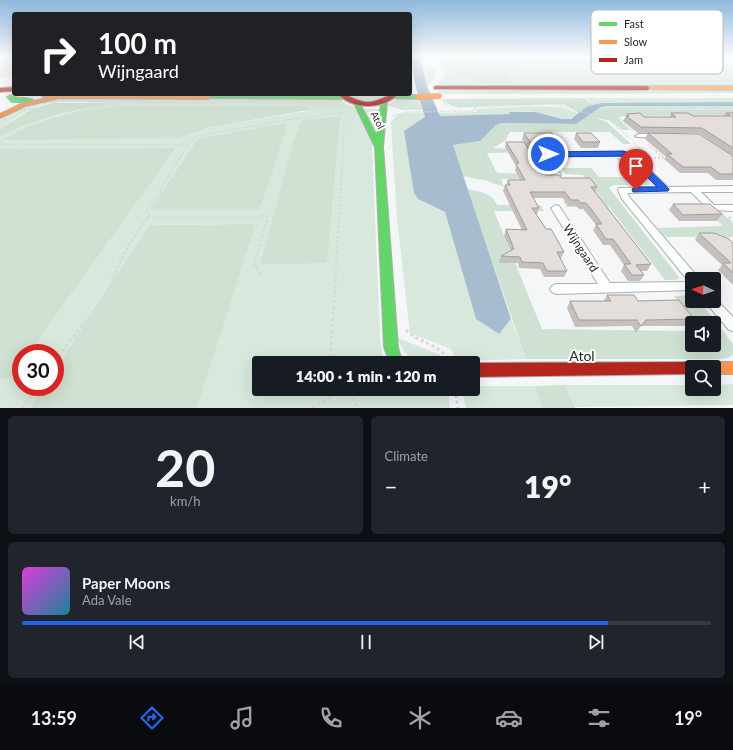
<!DOCTYPE html>
<html lang="en">
<head>
<meta charset="utf-8">
<style>
	body { margin:0; font-family:Lato,sans-serif; background:#20242c; color:#f1f3f6; height:100vh; display:flex; flex-direction:column; font-size:15px; white-space:nowrap }
	* { box-sizing:border-box; margin:0 }
	p { font-size:13px; color:#9ea1a6 }
	.icon { flex:none; width:22px; height:22px; fill:none; stroke:currentColor; stroke-width:2; stroke-linecap:round; stroke-linejoin:round }
	.map { position:relative; height:408px; overflow:hidden }
	.sheet { display:flex; flex-direction:column; gap:8px; padding:8px; background:#0d0f14; flex:1 }
	.sheet>* { flex:none }
	.hud { position:absolute; left:12px; top:12px; width:400px; height:84px; border-radius:4px; box-shadow:0 4px 16px #0002; background:#202124; color:#fff; overflow:hidden }
	.needle { width:26px; rotate:273deg }
	.controls { position:absolute; left:685px; top:272px; display:grid; gap:8px }
	.controls a { display:grid; place-items:center; width:36px; height:36px; border-radius:4px; background:#171b24; box-shadow:0 4px 16px #0002; font-size:20px }
	.speed { position:absolute; left:12px; top:344px; display:flex; gap:8px; font-size:20px; font-weight:700; text-align:center }
	.speed>* { display:grid; place-content:center; width:52px; height:52px; border-radius:50%; background:#171b24; box-shadow:0 4px 16px #0002; line-height:1 }
	.speed .limit { border:6px solid #d22; background:#fff; color:#111 }
	.pin { position:absolute; display:grid; place-items:center; width:34px; height:34px; color:#fff; margin:-41px -17px; border-radius:50% 50% 50% 0; rotate:-45deg; box-shadow:0 0 4px #0007 }
	.pin .icon { rotate:45deg }
	.me { position:absolute; width:44px; margin:-22px; rotate:90deg; stroke-linejoin:round; filter:drop-shadow(0 0 3px #0008) }
	.turn { display:flex; align-items:center; gap:14px; height:84px; padding:0 20px; font-size:18px }
	.turn .icon { width:52px; height:52px; stroke-width:2.5 }
	.turn b { display:block; font-size:28px; line-height:34px }
	.big { font-size:30px; font-weight:800; line-height:1.1 }
	.sheet .widget { flex:1; display:flex; flex-direction:column; justify-content:center; gap:6px; min-width:0; padding:0 14px; border-radius:6px; background:#20242c }
	.sheet .dial { align-items:center; gap:0 }
	.dial b { font-size:52px; line-height:1 }
	.song { display:flex; align-items:center; gap:12px }
	.cover { width:48px; height:48px; border-radius:6px; background:linear-gradient(135deg,hsl(300 70% 55%),hsl(190 70% 35%)) }
	.played { height:4px; border-radius:2px; background:linear-gradient(90deg,#2563eb 85%,#363941 85%) }
	.keys { display:flex; justify-content:space-around; direction:ltr }
	.heat { display:flex; justify-content:space-between; align-items:center; font-size:22px; direction:ltr }
	.sheet .tiles { flex:1; display:grid; gap:8px; grid-template-columns:1fr 1fr }
	.widget:last-child { grid-column:span 2 }
	.trip { position:absolute; left:252px; top:356px; width:228px; height:40px; border-radius:4px; background:#171b24; box-shadow:0 4px 16px #0002; font-weight:800; line-height:40px; text-align:center }
	.dock { display:flex; height:64px; justify-content:space-around; align-items:center; background:#090b0e; color:#9ea1a6 }
	.dock .icon { width:28px; height:28px }
	.dock .on { color:#2563eb }
	.dock b { font-size:18px; color:#f1f3f6 }
	.map>svg:first-child { display:block }
	.green { fill:#d8e8dc; fill-rule:evenodd }
	.forest { fill:#cfe1d3 }
	.water { fill:#a7bdcf }
	.lines { fill:none; stroke-linecap:round; stroke-linejoin:round }
	.street-casing { stroke:#aeafb1; stroke-width:2 }
	.fast-casing { stroke:#aeafb1; stroke-width:2 }
	.slow-casing { stroke:#aeafb1; stroke-width:2 }
	.jam-casing { stroke:#aeafb1; stroke-width:2 }
	.path-far4 { stroke:#d8d8d9; stroke-width:1; stroke-dasharray:1 1; stroke-linecap:butt }
	.path-far3 { stroke:#d8d8d9; stroke-width:1.5; stroke-dasharray:1.5 1.5; stroke-linecap:butt }
	.path-far2 { stroke:#d8d8d9; stroke-width:2; stroke-dasharray:2 2; stroke-linecap:butt }
	.path-far1 { stroke:#d8d8d9; stroke-width:2.5; stroke-dasharray:2.5 2.5; stroke-linecap:butt }
	.path { stroke:#d8d8d9; stroke-width:3; stroke-dasharray:3 3; stroke-linecap:butt }
	.street { fill:#fdfefe; fill-rule:evenodd }
	.fast { fill:#63d668; fill-rule:evenodd }
	.slow { fill:#ff974d; fill-rule:evenodd }
	.jam { fill:#b3261e; fill-rule:evenodd }
	.slow-bridge-casing { stroke:#aeafb1; stroke-width:6; stroke-linecap:butt }
	.slow-bridge { stroke:#ff974d; stroke-width:5.5 }
	.wall { fill:#c5c0bd }
	.shaded-wall { fill:#a09c9a }
	.building { fill:#e5dfdc; stroke:#a09c9a }
	.route { fill:#2563eb; stroke:#184099 }
	.labels { text-anchor:middle; dominant-baseline:central; stroke-width:4; stroke-linejoin:round; paint-order:stroke }
	.far-street-label { font-size:10px; fill:#252728; stroke:#fff }
	.street-label { font-size:12px; fill:#252728; stroke:#fff }
	.near-street-label { font-size:14px; fill:#252728; stroke:#fff }
	.key { fill:#fff; stroke:#bebebe; stroke-width:1 }
	.key-label { font-size:11px; fill:#252728 }
</style>
</head>
<body>
<div class="map">
<svg width="733" height="408" viewBox="0 0 733 408">
	<rect width="100%" height="100%" fill="#f4f6f8"/>
	<path class="green" d="M4,56H14V77H0V59Z
		M534,56L581,63L598,62L609,56H622L635,59C598,71 561,66 524,63Z
		M689,56L733,65V86L436,87L444,76L443,69L482,83H513L507,74L520,64L570,69L615,67L622,72L643,64L637,63L648,57L665,62L658,64L672,72H690L703,69L697,64L684,61Z
		M421,65L435,67V79L427,86Z
		M437,90H487L489,94H439Z
		M348,94H388C380,103 357,104 348,94Z
		M583,98H733V110L598,109L591,106L590,101Z
		M56,99H339L347,105L355,107L370,134L372,143L380,338L383,360L387,363H259V389H448L450,408H197L255,228L252,224L149,225L55,370V353H29L176,148L0,149V137C33,119 71,113 107,103C92,102 55,100 40,105C25,110 13,120 0,129V120L18,109ZM120,106H204L307,111L208,128L179,138L20,132C52,120 86,109 120,106Z
		M397,99H419L423,110H401L388,105Z
		M539,106L561,107L580,114C560,126 554,114 535,112C527,111 518,112 509,112L510,114L440,116L439,113L475,112L478,109Z
		M363,109H381L378,130H375Z
		M424,113L425,117L405,131L414,193L418,199L445,212L476,319L499,334L511,319L526,359L456,361L451,349L410,333L397,219L391,122C397,110 413,113 424,113Z
		M398,338L440,355L441,362C421,363 404,361 398,338Z
		M21,364V387H44L31,408H0V378H11Z
		M733,384V405L574,407L565,385H692V389H714V385Z
		M473,386H535L542,408H466L462,389H473Z"/>
	<path class="forest" d="M442,56H456L520,64L508,74L513,83H482L443,69Z
		M466,56H534L524,63Z
		M541,56H571L587,60L593,56H609C592,71 561,61 541,56Z
		M487,90H733V93L489,94Z
		M583,98L594,105L588,106L580,114L566,105L559,104L458,107L453,106L440,99Z
		M53,103H110C73,111 33,119 0,137V129L31,109Z
		M120,106H304L307,108L308,110L208,128L179,138L5,140C26,123 93,108 120,106Z
		M598,109L733,110V115L626,116L620,117L619,119L630,130H623L611,121L594,117L607,122L631,144H623L610,132H510L505,141L493,148L519,149L532,152L487,153L497,173L548,174L552,180L501,179L504,187L484,180L462,176L453,145L479,141L496,125L502,123L576,124Z
		M340,117L327,263L261,264V261L294,140L302,120Z
		M286,123L287,124L267,189L258,210H150L198,139Z
		M176,148L29,353H21V364L11,378H0V149Z
		M616,158H622L629,160L653,185H614L609,188L675,272L679,278L675,280H665L609,207H567L563,201H603L583,175L565,174L562,168H591L599,177H633Z
		M467,189C478,191 493,193 497,205H540L544,211H494L542,329L692,331V345H714V323H695L674,296L692,295V301H699L733,344V355L728,358L719,359H526Z
		M722,213L733,223V237H665L658,228L723,226L710,214Z
		M252,224L255,228L197,408H31L44,387H55V370L149,225Z
		M565,385L575,408H542L535,386Z"/>
	<path class="water" d="M410,56H420L427,86L440,116L510,114L509,112H536L562,119H571L588,106L602,103L733,102V106H607L601,107L576,124L502,123L496,125L480,141L453,145L511,319L499,334L476,319L445,212L418,199L414,193L404,131L425,117L416,87Z"/>
	<g class="lines">
		<defs>
			<path id="street" d="M639,134H658L662,136L658,138L637,137L635,136Z
				M545,152H624L635,156L668,187L733,186V192H701L714,205H733V211L709,210L691,192L627,193L630,198L697,276L699,279H692V290L556,294L552,292L550,289L552,286L556,284H598L551,208L556,205L559,206L610,283L689,282L622,199L618,190L619,188L658,187L629,160L623,156H551V159L561,175L557,177H554L543,159Z
				M714,297L733,317V331L729,330L707,304L705,301H714Z"/>
			<path id="fast" d="M10,95C18,100 26,96 33,100L30,102H12L7,97Z
				M208,95H343L346,97L343,99L206,98L205,97Z
				M393,95H418L421,97L418,99L391,98V96Z
				M384,100L387,102L383,147L398,347L400,355L405,363H390L384,347L375,147L354,103L359,102L377,136L381,102Z"/>
			<path id="slow" d="M647,86H733V90L645,89L644,88Z
				M45,94L208,95L211,97L208,99L57,98L56,99L25,106L0,118V114L21,104L47,98L42,96Z
				M714,362H733V374H714V367H708L709,363Z"/>
			<path id="jam" d="M436,86H647L650,88L647,90L434,89V87Z
				M14,87V91L0,92V88Z
				M338,94C349,94 357,102 368,102C379,102 387,94 398,94C383,110 353,110 338,94Z
				M692,362L697,363L698,367H692V374L473,377V363Z"/>
		</defs>
		<use href="#street" class="street-casing"/>
		<use href="#fast" class="fast-casing"/>
		<use href="#slow" class="slow-casing"/>
		<use href="#jam" class="jam-casing"/>
		<path class="path-far4" d="M462,56L556,67L580,68L618,66L644,56
			M0,78H14
			M438,81L442,75L440,56"/>
		<path class="path-far3" d="M444,103L458,107H495L548,104L560,105L609,120L630,138
			M705,108L712,113L715,118
			M703,113L712,115
			M712,113H733
			M392,116L407,112L472,111L475,110L474,107
			M603,118L611,108L733,107
			M620,119L634,131
			M0,142C32,122 68,114 104,106
			M634,143L643,152
			M0,144L188,145L184,152
			M648,144L657,152
			M188,145L196,136L286,120L339,113
			M343,152L344,124L339,113L350,110"/>
		<path class="path-far2" d="M656,151L664,158
			M641,155L643,151
			M646,158H663
			M149,216H268L267,218
			M729,217L730,218
			M147,218L149,216L147,211L184,151
			M339,218L343,151"/>
		<path class="path-far1" d="M729,217L733,221
			M260,274L254,265L268,217
			M99,303L106,293L125,251L148,217
			M334,303L339,217"/>
		<path class="path" d="M406,330C420,344 442,344 450,363
			M55,361L100,302
			M330,363L334,302
			M344,389L359,408
			M455,389L458,408
			M22,408L37,387
			M312,408L342,389"/>
		<use href="#street" class="street"/>
		<use href="#fast" class="fast"/>
		<use href="#slow" class="slow"/>
		<use href="#jam" class="jam"/>
		<defs>
			<path id="slow-bridge" d="M418,97L439,96"/>
		</defs>
		<use href="#slow-bridge" class="slow-bridge-casing"/>
		<use href="#slow-bridge" class="slow-bridge"/>
	</g>
	<path class="wall" d="M659,56H689L684,61Z
		M671,113L693,116H724L726,113H733V156L699,133H638L623,121L627,114L644,117H670Z
		M524,133L558,142L556,148H528L546,175L597,187L595,192L651,264L647,271H641L644,275L640,281H628L621,271L624,265L610,245H603L593,230L596,225L588,215L583,209H579L576,206H568L563,198H533L539,208L537,214H536L546,229L564,252L561,258H560L567,271L564,277H544L540,269L519,268L518,263H499L501,256L511,251L504,236L506,229L522,230L503,191L505,185H506L508,180H520L515,170L516,166L505,147L506,142H524L522,139Z
		M576,133L600,142L598,148H581L574,139Z
		M648,133L733,156V180H716L708,173H680L664,159L666,157L645,139Z
		M673,204L722,214L717,221H679L669,210Z
		M699,233L733,243V285L718,270L722,265L695,240Z
		M607,295L638,301L694,319L688,326H641L636,333L632,326L575,327L567,308L570,301H604Z"/>
	<path class="shaded-wall" d="M687,56H689L684,61L686,57Z"/>
	<path class="building" d="M640,113L644,117H676L671,113H688L693,116H731L726,113H733V148L702,128L641,127L626,116H629L627,114Z
		M524,133H552L558,142H530Z
		M576,133H591L600,142H583Z
		M648,133L699,134L733,156V174H720L711,167H683L667,154H672Z
		M506,142H524L546,175H559L561,178H590L597,187H591L651,264L636,265L644,275H632L624,264H631L613,239H606L596,224H602L591,209L586,203H581L578,200H571L565,192H530L539,208H532L546,229H551L564,252H557L567,271H547L543,263L522,262L520,257L501,256L514,249L506,229L527,230L505,185H510L508,180H525L516,164L519,163Z
		M673,204H710L722,214L683,215Z
		M699,233H714L729,239L733,243V273L723,263H731Z
		M607,295H634L638,301L679,300L694,319L646,320L641,326L637,320H579L570,301H611Z"/>
	<linearGradient id="sky" x2="0" y2="1"><stop stop-color="#8eb8de"/><stop offset="0.5" stop-color="#fafbfc"/><stop offset="1" stop-color="#fafbfc" stop-opacity="0"/></linearGradient>
	<rect width="733" height="113" fill="url(#sky)"/>
	<path class="route" d="M624,151L635,156L668,188L669,189L668,191L633,192L632,190L633,188L636,187H657L630,160L622,156L548,157L544,154L548,152Z"/>
	<g class="labels">
		<g class="far-street-label">
			<text transform="translate(378 120) rotate(63)">Atol</text>
		</g>
		<g class="street-label">
			<text transform="translate(581 248) rotate(57)">Wijngaard</text>
		</g>
		<g class="near-street-label">
			<text x="582" y="355">Atol</text>
		</g>
	</g>
	<rect x="591" y="10" width="132" height="64" rx="6" class="key"/>
	<rect x="599" y="22" width="18" height="4" fill="#63d668"/>
	<rect x="599" y="40" width="18" height="4" fill="#ff974d"/>
	<rect x="599" y="58" width="18" height="4" fill="#b3261e"/>
	<g class="key-label">
		<text x="624" y="28">Fast</text>
		<text x="624" y="46">Slow</text>
		<text x="624" y="64">Jam</text>
	</g>
</svg>
<div class="controls">
<a><svg class="needle" viewBox="-14 -14 28 28"><path d="M0-13l5 13h-10z" fill="#e53935"/><path d="M0 13l5-13h-10z" fill="#9ea1a6"/></svg></a>
<a><svg class="icon" aria-label="sound" viewBox="0 0 24 24"><path d="M4 9h4l5-4v14l-5-4H4zM17 9q2 3 0 6"/></svg></a>
<a><svg class="icon" aria-label="search" viewBox="0 0 24 24"><circle cx="10" cy="10" r="6"/><path d="M15 15l6 6"/></svg></a>
</div>
<div class="speed"><div class="limit">30</div></div>
<div class="pin" style="left:636px;top:190px;background:#d93025"><svg class="icon" aria-label="arrive" viewBox="0 0 24 24"><path d="M6 21V4h12l-3 4 3 4H6"/></svg></div>
<svg class="me" style="left:548px;top:154px" viewBox="-20 -20 40 40"><circle r="17" fill="#2563eb" stroke="#fff" stroke-width="3"/><path d="M0-11L8 9 0 5-8 9z" fill="#fff"/></svg>
<div class="trip">14:00 · 1 min · 120 m</div>
<div class="hud">
<div class="turn"><svg class="icon" aria-label="right" viewBox="0 0 24 24"><path d="M7 20v-9h11M14 6l5 5-5 5"/></svg><div><b>100 m</b>Wijngaard</div></div>
</div>
</div>
<section class="sheet">
<div class="tiles">
<div class="widget dial"><b>20</b><p>km/h</p></div>
<div class="widget"><p>Climate</p>
<div class="heat"><a>−</a><b class="big">19°</b><a>+</a></div>
</div>
<div class="widget">
<div class="song"><i class="cover"></i><div><b>Paper Moons</b><p>Ada Vale</p></div></div>
<div class="played"></div>
<div class="keys"><svg class="icon" aria-label="previous" viewBox="0 0 24 24"><path d="M18 5L8 12l10 7zM5 5v14"/></svg><svg class="icon" aria-label="pause" viewBox="0 0 24 24"><path d="M8 5v14M16 5v14"/></svg><svg class="icon" aria-label="next" viewBox="0 0 24 24"><path d="M6 5l10 7-10 7zM19 5v14"/></svg></div>
</div>
</div>
</section>
<nav class="dock">
<b>13:59</b>
<svg class="icon on" aria-label="directions" viewBox="0 0 24 24"><path d="M12 3l9 9-9 9-9-9zM9 14v-3h6M13 9l2 2-2 2"/></svg>
<svg class="icon" aria-label="music" viewBox="0 0 24 24"><path d="M9 18V5l10-2v13"/><circle cx="6" cy="18" r="3"/><circle cx="16" cy="16" r="3"/></svg>
<svg class="icon" aria-label="phone" viewBox="0 0 24 24"><path d="M5 4h4l2 5-3 2q2 4 5 5l2-3 5 2v4C11 20 4 13 5 4z"/></svg>
<svg class="icon" aria-label="climate" viewBox="0 0 24 24"><path d="M12 3v18M4 7l16 10M4 17L20 7"/></svg>
<svg class="icon" aria-label="car" viewBox="0 0 24 24"><path d="M5 17H2v-5l4-1 3-4h7l3 4 3 1v5h-3M9 17h6M6 11h13"/><circle cx="7" cy="17" r="2"/><circle cx="17" cy="17" r="2"/></svg>
<svg class="icon" aria-label="filters" viewBox="0 0 24 24"><path d="M4 7h16M4 17h16"/><circle cx="9" cy="7" r="2"/><circle cx="15" cy="17" r="2"/></svg>
<b>19°</b>
</nav>
</body>
</html>
